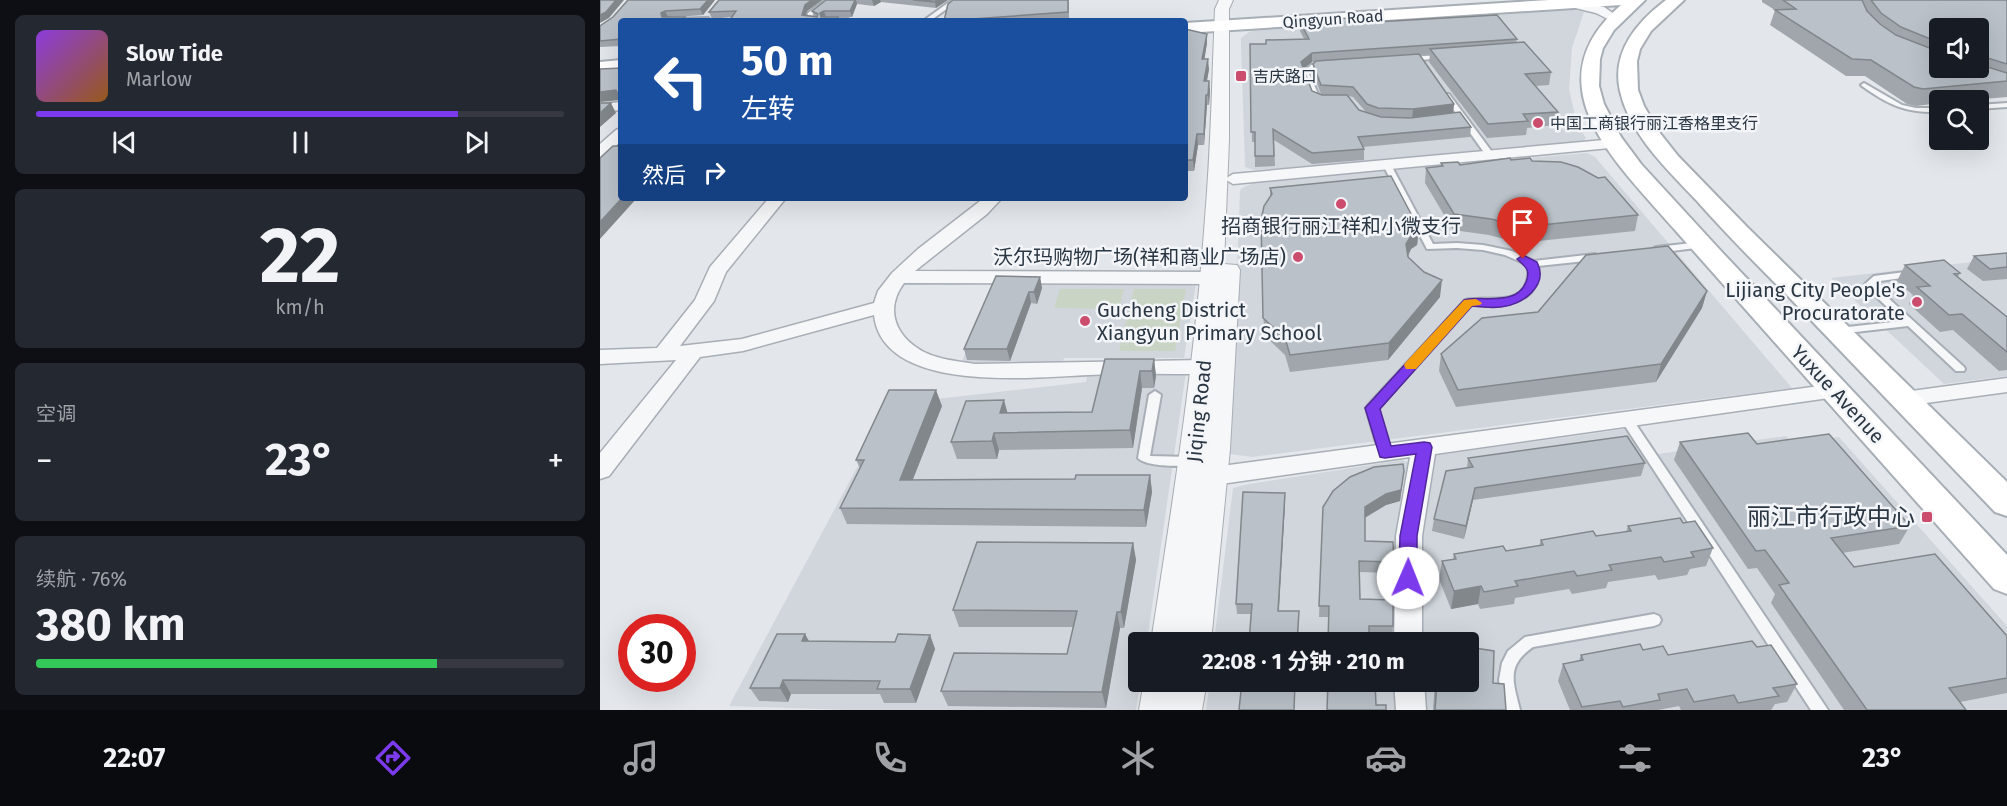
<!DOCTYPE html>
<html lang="zh">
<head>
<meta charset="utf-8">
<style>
	body { margin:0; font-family:"Fira Sans","Noto Sans SC",sans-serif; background:#242831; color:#f1f3f6; height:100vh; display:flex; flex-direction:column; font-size:22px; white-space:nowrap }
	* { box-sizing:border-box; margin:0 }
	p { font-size:20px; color:#9ea1a6 }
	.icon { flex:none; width:33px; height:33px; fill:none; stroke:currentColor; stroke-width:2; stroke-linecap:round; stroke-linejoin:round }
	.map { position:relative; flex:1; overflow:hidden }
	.drawer { display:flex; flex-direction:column; gap:15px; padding:15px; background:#0d0f14; width:600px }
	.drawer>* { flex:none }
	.top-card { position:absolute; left:18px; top:18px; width:570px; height:183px; border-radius:6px; box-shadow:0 6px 24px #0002; background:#1a4fa0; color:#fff; overflow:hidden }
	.tools { position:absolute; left:1329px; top:18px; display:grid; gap:12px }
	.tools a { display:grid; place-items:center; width:60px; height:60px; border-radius:6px; background:#171b24; box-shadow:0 6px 24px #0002; font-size:30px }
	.speed { position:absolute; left:18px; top:614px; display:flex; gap:12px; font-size:30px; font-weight:700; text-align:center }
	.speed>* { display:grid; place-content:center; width:78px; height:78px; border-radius:50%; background:#171b24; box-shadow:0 6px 24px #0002; line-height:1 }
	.speed .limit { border:9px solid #d22; background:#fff; color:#111 }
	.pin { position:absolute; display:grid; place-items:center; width:51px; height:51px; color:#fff; margin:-62px -26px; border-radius:50% 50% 50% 0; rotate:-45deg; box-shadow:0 0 6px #0007 }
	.pin .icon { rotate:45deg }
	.me { position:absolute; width:66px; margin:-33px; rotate:1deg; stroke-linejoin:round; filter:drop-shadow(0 0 4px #0008) }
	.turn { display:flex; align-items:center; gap:21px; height:126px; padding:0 24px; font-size:27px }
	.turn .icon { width:78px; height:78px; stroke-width:2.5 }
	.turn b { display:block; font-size:42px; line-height:51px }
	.then { display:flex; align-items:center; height:57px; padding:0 24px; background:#0003; gap:12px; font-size:22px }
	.big { font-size:45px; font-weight:700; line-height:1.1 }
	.drawer .card { flex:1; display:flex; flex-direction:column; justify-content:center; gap:9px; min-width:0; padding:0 21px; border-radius:9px; background:#242831 }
	.drawer .dial { align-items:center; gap:0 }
	.dial b { font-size:78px; line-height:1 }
	.song { display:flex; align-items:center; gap:18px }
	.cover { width:72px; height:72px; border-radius:9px; background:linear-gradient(135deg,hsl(270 70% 55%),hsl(30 70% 35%)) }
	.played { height:6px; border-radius:3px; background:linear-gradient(90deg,#7c3aed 80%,#363941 80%) }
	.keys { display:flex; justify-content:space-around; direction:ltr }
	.heat { display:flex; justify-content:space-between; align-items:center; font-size:33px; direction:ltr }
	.charge { height:9px; border-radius:4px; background:linear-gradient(90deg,#34c759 76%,#363941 0) }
	.trip { position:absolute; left:528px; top:632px; width:351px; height:60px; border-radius:6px; background:#171b24; box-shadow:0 6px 24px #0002; font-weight:700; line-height:60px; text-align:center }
	.tab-bar { display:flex; height:96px; justify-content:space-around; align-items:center; background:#090b0e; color:#9ea1a6 }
	.tab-bar .icon { width:42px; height:42px }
	.tab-bar .current { color:#7c3aed }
	.tab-bar b { font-size:27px; color:#f1f3f6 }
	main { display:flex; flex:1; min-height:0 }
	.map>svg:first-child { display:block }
	.built { fill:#d1d6dd }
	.green { fill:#cad4c4 }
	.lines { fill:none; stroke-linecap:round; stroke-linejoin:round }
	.service-casing { stroke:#a8aeb5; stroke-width:4 }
	.minor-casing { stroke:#a8aeb5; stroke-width:3 }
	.tertiary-casing { stroke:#a8aeb5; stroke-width:2 }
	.secondary-casing { stroke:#a8aeb5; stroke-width:4 }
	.service { fill:#f6f7f9; fill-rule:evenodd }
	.minor { fill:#f6f7f9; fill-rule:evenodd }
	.tertiary { fill:#f6f7f9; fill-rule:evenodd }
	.secondary { fill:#fff; fill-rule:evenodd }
	.wall { fill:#a0a6ac; fill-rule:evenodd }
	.shaded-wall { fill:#82878c }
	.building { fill:#bac1c8; stroke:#82878c; stroke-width:1.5 }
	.route { fill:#7c3aed; stroke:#51269a; stroke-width:1.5 }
	.slow { fill:#f59e0b }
	.poi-dot { fill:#cc4c6e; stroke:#f3f5f8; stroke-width:2 }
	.labels { text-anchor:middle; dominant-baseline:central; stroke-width:5; stroke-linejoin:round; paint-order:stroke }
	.far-street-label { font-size:16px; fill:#2b3643; stroke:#f3f5f8 }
	.far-poi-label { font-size:16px; fill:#2b3643; stroke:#f3f5f8; text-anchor:start }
	.poi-label { font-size:20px; fill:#2b3643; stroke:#f3f5f8; text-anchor:end }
	.street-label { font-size:20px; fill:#2b3643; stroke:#f3f5f8 }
	.near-poi-label { font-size:24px; fill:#2b3643; stroke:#f3f5f8; text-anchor:end }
</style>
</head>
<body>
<main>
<section class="drawer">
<div class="card">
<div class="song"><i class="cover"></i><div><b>Slow Tide</b><p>Marlow</p></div></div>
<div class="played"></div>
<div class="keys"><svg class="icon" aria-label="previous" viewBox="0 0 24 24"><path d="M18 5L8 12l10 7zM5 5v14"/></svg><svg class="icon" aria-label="pause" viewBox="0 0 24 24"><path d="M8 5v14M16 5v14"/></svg><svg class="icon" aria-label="next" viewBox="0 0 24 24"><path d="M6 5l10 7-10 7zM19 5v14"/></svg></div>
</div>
<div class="card dial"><b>22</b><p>km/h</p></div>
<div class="card"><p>空调</p>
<div class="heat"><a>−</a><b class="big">23°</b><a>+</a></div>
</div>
<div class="card"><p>续航 · 76%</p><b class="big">380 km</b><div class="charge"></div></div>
</section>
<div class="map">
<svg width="1407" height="710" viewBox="0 0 1407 710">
	<rect width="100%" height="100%" fill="#e3e7eb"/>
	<path class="built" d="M970,9L984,12L972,48L969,89L977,124L986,138L982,142L727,165L654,170L645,167L641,45V38L649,32L660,28Z
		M987,153L995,157L1192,388L652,457L630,454L640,191L642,188L658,181Z
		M1407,258V376L1344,384L1231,278Z
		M395,283L596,284L584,358H464L461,367L360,366Z
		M586,372L547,642H538V681H541L536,710H248L129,706L291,404L486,382L488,373Z
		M1040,427L1058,454L1186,436L1192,443L1239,437L1407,626V710H819L817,681H868V642H815V536L831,456Z
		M802,460L811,464L802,642H614L633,488L649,484Z
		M610,681H803L805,710H606Z"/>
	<path class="green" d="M460,289H524L519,309L454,308Z
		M534,289H586L575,351H519Z"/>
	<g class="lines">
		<defs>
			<path id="service" d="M225,0H232L213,15L211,18L218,21L206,20L208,13Z
				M352,0H359L330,21H323Z
				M108,18L109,19L106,21H65L68,19Z
				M226,19H248L251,21H223Z
				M843,55L846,57L845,58L807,61L804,59L807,57Z
				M726,63L729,65L728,66L715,68L709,74L719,96L726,100L722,102L712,97L703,74L711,65Z
				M1264,83L1302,105L1316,108H1340V112C1305,113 1289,105 1262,86L1261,85Z
				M845,94H849L895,156L894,158H888L843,95Z
				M1407,103V107L1378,109V105Z
				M784,163H787L791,165L833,244L857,243L883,245L912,251L934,261L995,254L1000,257L995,260L938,266C942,306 900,307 871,305L778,409L791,453L789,456H781L779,453L766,408L768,405L865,300C892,295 932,309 928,265L905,255L883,250L857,248L827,249L783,165Z
				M1101,242L1104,243L1106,245L1104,247L1056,253L1051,250L1056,247Z
				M1313,271L1316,272L1318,274L1316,276L1280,281L1275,286L1364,367L1365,369L1364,371H1356L1308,326L1238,334L1233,331L1238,328L1302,321L1268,289L1265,284L1274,276Z
				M555,391L561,395L550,456L590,457L594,458L596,461L594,464C583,467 546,467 538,458L549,395Z
				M1027,416L1031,417L1228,710H1211L1023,423L1021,420L1023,417Z
				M1054,614L1059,616L1061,620L1059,624L1054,626L933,647C906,666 913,681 920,710H904L899,680L902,663L908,651L925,637Z"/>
			<path id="minor" d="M971,0L1004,7L1020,18L1014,22L996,13L967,6V2Z
				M21,102V110L0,112V104Z
				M21,128V141L6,155L0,157V144L16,130Z
				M1015,139L1020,141L1023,144L1020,147L633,184L625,179L633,174Z
				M169,198H186L126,272L114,301L80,346L142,339L274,303L278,291L292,273L318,249L384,198H402L387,214L315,271L612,272L619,274L621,278L619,282L612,284L304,283C284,310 296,337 324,352C340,360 358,361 375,364L604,360L612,362L615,367L612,372L604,374C566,374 527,373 489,375C435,377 283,395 274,315L143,351L100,357L9,476L0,479V453L76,360L0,364V350L57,348L95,300L110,267Z
				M1407,378V392L1304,406L1296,404L1293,399L1296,394L1304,392Z
				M1235,384L1243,386L1246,391L1243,396L835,454L822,536V642H794L796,536L810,457L614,485L605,482L602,476L605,470L614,467Z
				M794,681H824L826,710H796Z"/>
			<path id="tertiary" d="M619,0H633L629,9V140L624,264L637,265L640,270L630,449L611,642H551C573,501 595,360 605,218C611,148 612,79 615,9Z
				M544,681H607L602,710H539Z"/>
			<path id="secondary" d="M949,0H1045L1014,30L1003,48L1000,59L999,86L1004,104L1021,137L1041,164L1120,250L1407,555V594L1394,589L1075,230C1018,164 929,85 1021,5L585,33V23Z
				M1066,0H1084L1051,31L1040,49L1037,61L1038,90L1044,106L1059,132L1078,156L1147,227L1407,482V516L1395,512C1326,440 1257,368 1188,296C1157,265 1126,234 1097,201C1067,169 1030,135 1020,91C1011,52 1037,22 1066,0Z
				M21,60V70L0,72V62Z"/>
		</defs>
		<use href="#service" class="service-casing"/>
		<use href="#minor" class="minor-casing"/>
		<use href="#tertiary" class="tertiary-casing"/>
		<use href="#secondary" class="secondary-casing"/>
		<use href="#service" class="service"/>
		<use href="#minor" class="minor"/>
		<use href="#tertiary" class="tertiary"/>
		<use href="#secondary" class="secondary"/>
	</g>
	<path class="wall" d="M115,0L103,15L21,21V46L0,47V26L13,17Z
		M119,0H222L207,11L206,15L214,16L212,11L226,0H348L336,8L281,2L274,6L257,4L252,17H226H238L239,21H129L131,17L112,19L109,12Z
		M469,0V18L429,21H344Z
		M1162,0H1407V97L1372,100H1340V103L1316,106L1307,104L1265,76H1246L1170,25L1175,10L1162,2ZM1340,28H1378V68H1340Z
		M700,22H750L917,39L916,43L951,72L949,85L935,86L958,112L955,125L927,128L926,135L887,138L829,62L830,54L819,55L854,104L853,112L871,127L870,137L763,147L764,149V160L712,164L674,140L675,166L655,167V142H652L650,44H666L704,39L700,31ZM712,62H715L713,64V73L721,94L712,91L704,69ZM748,96L753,97L766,112L759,110Z
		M585,29L607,43L604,59L609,69L607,81L610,91L609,105H607L604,145H598L594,171H585Z
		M911,160L932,161L1038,215L1035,231L919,243L889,235L853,230L825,183L826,168L841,166V163L860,165Z
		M670,188L819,229L817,245L811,249L808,257L840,297L788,360L690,372L685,355L664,335L661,220L670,197Z
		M1407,253V279L1383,281L1367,269L1374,256Z
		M1305,265L1360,273L1358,277L1407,317V370L1399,371L1353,330L1340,332L1309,304L1313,295L1297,281Z
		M440,277L442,288L437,304L431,303L410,361L367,360L364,349Z
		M1107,291L1102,308L1056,382L856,407L839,371L841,354L938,312Z
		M554,359L556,376L554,388H542L533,448L399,450L397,459H357L351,442L408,413L492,412Z
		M342,406L312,480L475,479L550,475L552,492L546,527L247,524L240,508L260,468L256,460Z
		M1080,442L1157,444L1310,526L1299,544L1242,553L1254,567L1407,636V693L1360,702L1366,710H1244L1171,603L1175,594L1157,568L1148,569L1074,460Z
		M868,458L1045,463L1041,476L873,500L864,539L832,531L834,519L867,468Z
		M804,471L800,501L786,505L765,518V541L794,562L793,573L759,572L760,599L793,626L792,637H769L728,617H719L723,507Z
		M685,503L679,611H699L698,642H649L651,614H637L636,604Z
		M1083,523L1113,548L1106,566L1090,569L1087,575L1058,580L1055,575L1008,582L1006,588L972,594L969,589L915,598L914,604L880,609L878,604L851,609L839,579L842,561L853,559L854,554L906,551L939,546L941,540L996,536L1026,532L1028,526Z
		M533,543L536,560L524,628H520L506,708L348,706L341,691L467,654L473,627H359L353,610Z
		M330,635L335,649L316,703H284L280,694H191L188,702L159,701L150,688L209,641L295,642Z
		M1157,647L1197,684L1187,702L1175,704L1171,710H1081L1079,706L1058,710H970L958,681L963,664L979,661L981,655L1043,650L1068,655Z
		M835,681H868L893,683L906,710H833Z"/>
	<path class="shaded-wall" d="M16,0H24L9,18L0,23V15Z
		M108,0H115L103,15L100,9Z
		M212,0H222L207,11L204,21L202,15L205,5Z
		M255,0H256L257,4L252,17L250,11Z
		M272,0H280L281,2L274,6Z
		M338,0H348L336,8L335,2Z
		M65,11L68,17L64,19L61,13Z
		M224,11L226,17L222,19L220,13Z
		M607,34V43L603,69L602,59Z
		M712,53V62L701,71V62Z
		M608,59L609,69L605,91L604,81Z
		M609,81L610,91L609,105L608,95Z
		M16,90L21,94V102L20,100L0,102V92Z
		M606,95L607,105L604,145V134Z
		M11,103L16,113L0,127V113Z
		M854,104L853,113L812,119L813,109Z
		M597,134L598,145L594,171L593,160Z
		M22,198H37L0,239V222Z
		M819,229L817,245L811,249L805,261L806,244L813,233Z
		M440,277L442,288L437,304L434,292Z
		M842,280L840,297L788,360L789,343Z
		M1107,291L1102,308L1056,382L1061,364Z
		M429,292L431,303L410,361L407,349Z
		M554,359L556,376L554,388L552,371Z
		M540,371L542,388L533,448L530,430Z
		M336,390L342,406L306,497L300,480Z
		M404,400L409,418L400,413Z
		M394,433L399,450L397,459L392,441Z
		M804,471L800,501L786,505L764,518L765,507Z
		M550,475L552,492L546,527L544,510Z
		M875,488L873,500L864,539L866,526Z
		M685,493V503L678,621V611Z
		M533,543L536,560L524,628L521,612Z
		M881,586L878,604L851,609L854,591Z
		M517,612L520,628L506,708L502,692Z
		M205,634L213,648L202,641Z
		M330,635L335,649L316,703L310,689Z
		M183,680L191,694L188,702L180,688Z"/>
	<path class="building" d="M0,0H16L6,12L0,15Z
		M28,0H108L100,9L65,11L61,13L62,17H85L81,21H21V39L0,41V26L13,17Z
		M119,0H212L205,5L202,15L217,17L218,14L212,11L226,0H255L250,11H224L220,13L221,17H238L236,21H129L136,11L109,12Z
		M313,0H338L335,2Z
		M353,0H468V12L344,21L348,4Z
		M1183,0H1262L1267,11L1280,24L1296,35L1340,52V68H1378V64L1407,73V81L1323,89L1314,87L1271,60L1252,59L1175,10L1196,9Z
		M1271,0H1407V64L1378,55V28H1340V43L1301,27L1281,13Z
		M897,15L917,39L712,53L701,62L712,91L722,95H747L759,110L781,117L810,118L860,112L871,127L758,137L764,149L712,153L673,129L674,156H655V132H651L650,44H666V40L709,39L700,22L748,18L750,22L758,23Z
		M585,29L607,34L602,59H608L604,81H609L608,95H606L604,134H597L593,160H585Z
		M924,42L951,72L925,74L958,112L923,114L928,121L888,124L830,49Z
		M819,54L854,104L813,109L778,108L767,104L753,87L721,85L713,64L716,61Z
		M21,68V94L19,96L16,90L0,92V69Z
		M0,103H11L0,113Z
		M21,143V198H22L0,222V158L13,146H18Z
		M910,158L911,160L930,158L932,161L961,162L978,167L998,178L1005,177L1038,215L922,227L891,219L854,214L826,168L843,166L841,163L858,162L860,165Z
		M791,176L819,229L813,233L806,244L808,257L824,272L842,280L789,343L690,355L685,338L663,318L661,220L664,206L672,194L670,188Z
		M1068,246L1107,291L1061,364L858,390L841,354L882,318L938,312L986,255Z
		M1407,253V267L1390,269L1374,256Z
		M1344,260L1360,273L1354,274L1407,317V352L1362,314L1349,315L1317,287L1330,286L1305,265Z
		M396,276L440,277L434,292H429L407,349H364Z
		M505,359H554L552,371H540L530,430L394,433L392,441L351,442L366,401L404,400L400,413L492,412Z
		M289,390H336L300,480L475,479L476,475H550L544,510L240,508L264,460H256Z
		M1148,433L1157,444L1229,434L1310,526L1231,538L1254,567L1335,554L1407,636V678L1349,688L1366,710H1267L1179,585L1189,583L1165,550L1156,551L1080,442Z
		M1027,436L1045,463L875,488L866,526L834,519L846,471L873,467L868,458Z
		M803,464L804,471L801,490L786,494L765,507V541L793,542L794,562L759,561L760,599L793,600V626H769V642H728L729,606H719L723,507L733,491L750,477L774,467Z
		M643,492L685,493L678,611H699L697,642H649L652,604H636Z
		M1080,518L1083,523L1095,521L1113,548L1091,552L1094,557L1064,562L1061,557L1009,565L1012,570L977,576L974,571L915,581L918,586L884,592L881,586L854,591L842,561L856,559L854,554L903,546L906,551L943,545L941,540L993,531L996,536L1031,531L1028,526Z
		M377,542L533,543L521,612H517L502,692L341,691L354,653L467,654L477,611L353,610Z
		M177,634H205L202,641L295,642L298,634L330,635L310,689H277L280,681L183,680L180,688H150Z
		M1152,641L1157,647L1171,645L1197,684L1173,688L1179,696L1138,703L1134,695L1094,702L1087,689L1058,694L1060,700L1023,707L1020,701L982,707L963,664L983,660L981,655L1040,644L1043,650L1063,646L1068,655Z
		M868,647L894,651L893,683L904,684L906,710H835L837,681H868Z
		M642,681H695L694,710H639Z
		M728,681H775L776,705H786V710H727Z"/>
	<path class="route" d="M923,255L937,262C949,285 923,305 901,307C892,308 881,307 872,306L780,409L791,446L824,442L830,443L832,447L817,536V578L814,583L808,585L802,583L799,578L800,536L816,454L785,458L780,457L765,408L864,300C883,295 916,307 926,282C931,269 925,267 917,259Z"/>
	<path class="slow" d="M876,299L882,303L880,305L872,306L816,369H806L804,365L806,362L864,300Z"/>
	<g class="poi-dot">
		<rect x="635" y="70" width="12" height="12" rx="3"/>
		<circle cx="938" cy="123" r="6"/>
		<circle cx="741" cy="204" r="6"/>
		<circle cx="698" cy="257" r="6"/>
		<circle cx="1317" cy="302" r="6"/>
		<circle cx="485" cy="321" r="6"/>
		<rect x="1321" y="511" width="12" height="12" rx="3"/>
	</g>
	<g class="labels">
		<g class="far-street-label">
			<text transform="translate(733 19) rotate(-4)">Qingyun Road</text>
		</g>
		<g class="far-poi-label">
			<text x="653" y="76">吉庆路口</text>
			<text x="950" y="123">中国工商银行丽江香格里支行</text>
		</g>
		<g class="poi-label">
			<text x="741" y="226" text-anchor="middle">招商银行丽江祥和小微支行</text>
			<text x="686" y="257">沃尔玛购物广场(祥和商业广场店)</text>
			<text x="1305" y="290">Lijiang City People's<tspan x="1305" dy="23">Procuratorate</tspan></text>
			<text x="497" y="310" text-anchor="start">Gucheng District<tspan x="497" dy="23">Xiangyun Primary School</tspan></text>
		</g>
		<g class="street-label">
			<text transform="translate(1238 394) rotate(47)">Yuxue Avenue</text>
			<text transform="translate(599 411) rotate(-84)">Jiqing Road</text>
		</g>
		<g class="near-poi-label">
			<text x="1315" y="517">丽江市行政中心</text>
		</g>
	</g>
</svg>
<div class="tools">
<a><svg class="icon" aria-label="sound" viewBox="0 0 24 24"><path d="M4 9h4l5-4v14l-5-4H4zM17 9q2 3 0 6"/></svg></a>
<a><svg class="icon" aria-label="search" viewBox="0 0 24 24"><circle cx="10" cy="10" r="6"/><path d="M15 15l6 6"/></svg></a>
</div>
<div class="speed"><div class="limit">30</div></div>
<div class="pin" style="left:923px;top:259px;background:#d93025"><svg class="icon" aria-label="arrive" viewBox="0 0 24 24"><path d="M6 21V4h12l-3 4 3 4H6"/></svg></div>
<svg class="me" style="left:808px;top:578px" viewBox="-20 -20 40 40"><circle r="19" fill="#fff"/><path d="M0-13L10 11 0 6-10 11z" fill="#7c3aed"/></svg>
<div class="trip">22:08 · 1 分钟 · 210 m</div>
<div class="top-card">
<div class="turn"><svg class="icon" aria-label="left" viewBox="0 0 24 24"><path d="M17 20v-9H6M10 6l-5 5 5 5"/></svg><div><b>50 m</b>左转</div></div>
<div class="then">然后<svg class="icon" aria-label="right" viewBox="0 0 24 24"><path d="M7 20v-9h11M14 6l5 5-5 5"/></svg></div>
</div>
</div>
</main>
<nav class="tab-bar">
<b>22:07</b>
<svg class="icon current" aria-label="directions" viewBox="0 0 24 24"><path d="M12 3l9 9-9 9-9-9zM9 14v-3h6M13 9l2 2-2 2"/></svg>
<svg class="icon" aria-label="music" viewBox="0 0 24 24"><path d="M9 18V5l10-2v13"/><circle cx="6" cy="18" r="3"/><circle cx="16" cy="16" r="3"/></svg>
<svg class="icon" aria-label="phone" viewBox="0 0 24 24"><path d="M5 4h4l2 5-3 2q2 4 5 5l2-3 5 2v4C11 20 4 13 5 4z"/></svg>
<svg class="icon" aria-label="climate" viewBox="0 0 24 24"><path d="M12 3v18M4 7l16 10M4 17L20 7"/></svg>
<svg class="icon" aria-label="car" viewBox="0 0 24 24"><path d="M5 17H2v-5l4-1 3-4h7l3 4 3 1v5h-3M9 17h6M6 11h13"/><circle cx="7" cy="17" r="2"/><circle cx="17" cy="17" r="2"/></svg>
<svg class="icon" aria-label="filters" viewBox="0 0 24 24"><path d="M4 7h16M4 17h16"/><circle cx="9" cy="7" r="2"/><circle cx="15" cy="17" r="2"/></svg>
<b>23°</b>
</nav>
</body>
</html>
